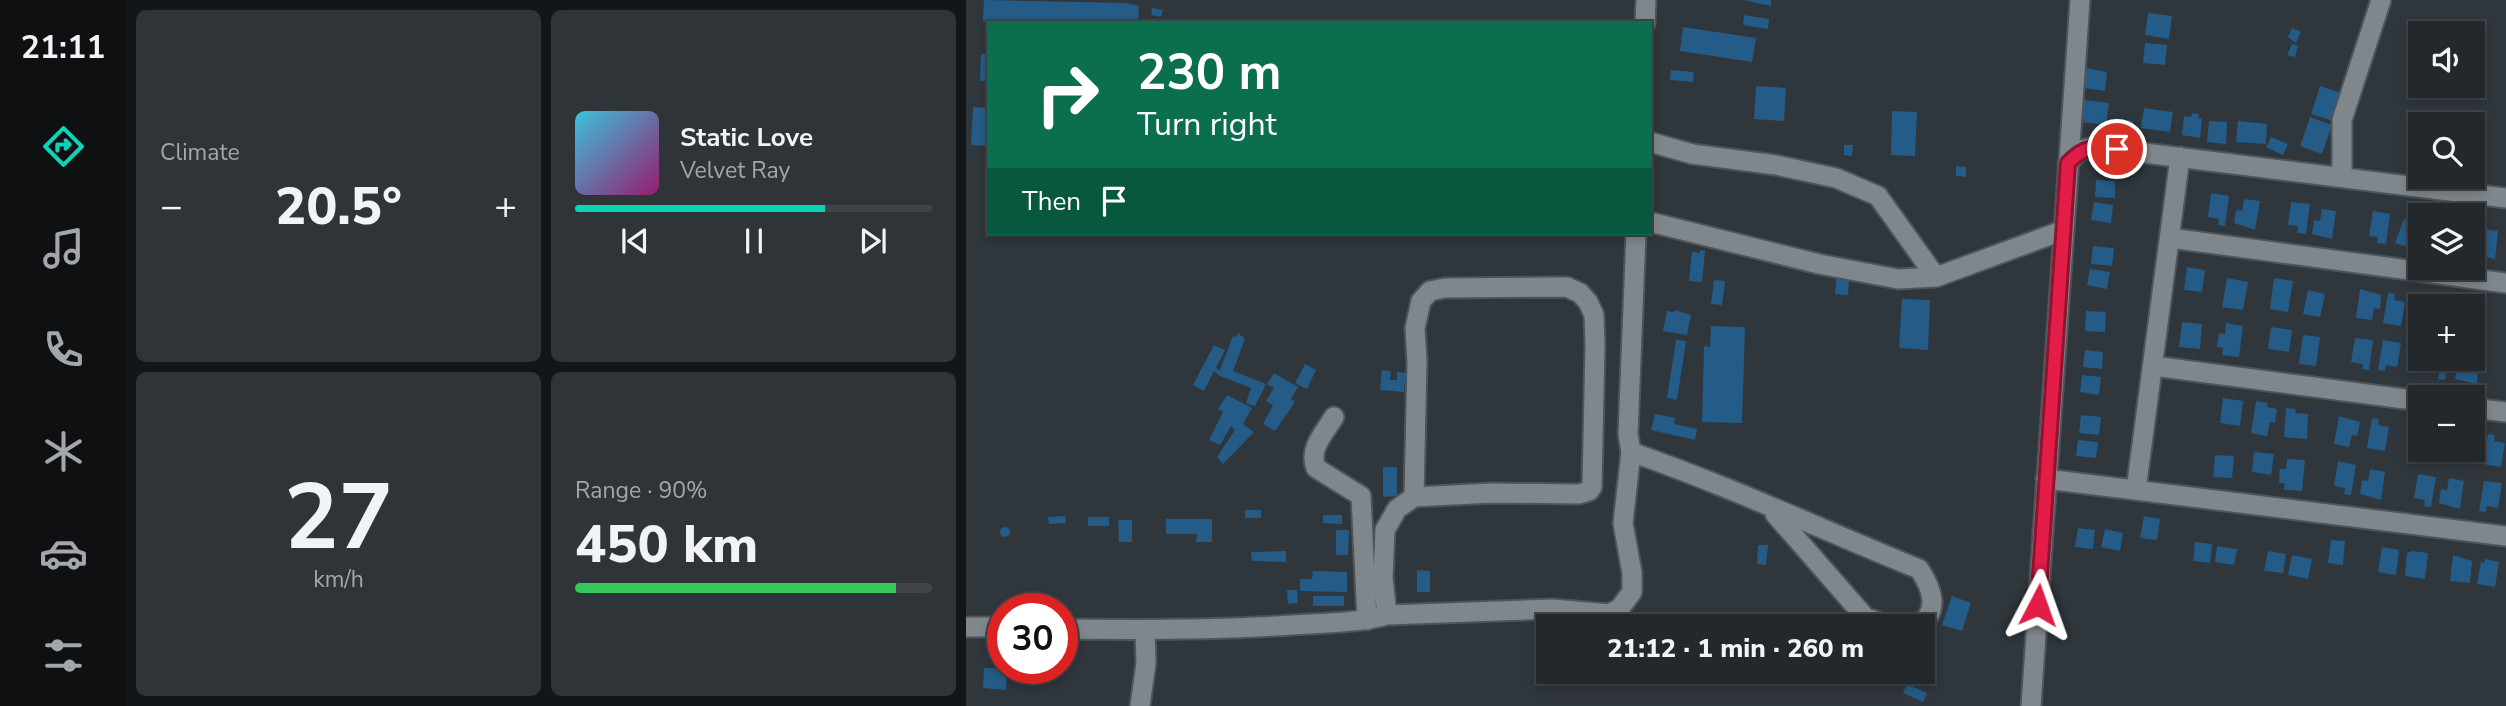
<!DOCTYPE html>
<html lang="en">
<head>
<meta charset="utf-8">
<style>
	body { margin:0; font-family:"Nunito Sans",sans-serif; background:#2f3439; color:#f1f3f6; height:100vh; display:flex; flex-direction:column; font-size:26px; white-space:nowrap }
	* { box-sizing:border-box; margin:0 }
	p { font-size:23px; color:#a3a6aa }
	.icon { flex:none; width:38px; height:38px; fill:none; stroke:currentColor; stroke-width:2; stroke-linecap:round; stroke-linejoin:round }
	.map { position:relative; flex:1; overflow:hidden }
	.panel { display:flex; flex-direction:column; gap:10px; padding:10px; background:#131619; width:840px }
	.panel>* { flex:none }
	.top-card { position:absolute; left:21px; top:21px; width:665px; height:214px; border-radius:0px; box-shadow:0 4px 10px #0003,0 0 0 2px #404449; background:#0b6e4f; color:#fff; overflow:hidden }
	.buttons { position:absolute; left:1442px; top:21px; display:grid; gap:14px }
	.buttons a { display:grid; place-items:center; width:77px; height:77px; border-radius:0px; background:#23282d; box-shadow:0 4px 10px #0003,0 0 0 2px #404449; font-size:35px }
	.speed { position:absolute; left:21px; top:593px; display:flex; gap:14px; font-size:35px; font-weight:700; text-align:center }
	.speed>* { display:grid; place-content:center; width:91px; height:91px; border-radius:50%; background:#23282d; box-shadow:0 4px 10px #0003,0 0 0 2px #404449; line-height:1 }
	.speed .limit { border:10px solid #d22; background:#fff; color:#111 }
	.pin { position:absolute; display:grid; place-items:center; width:60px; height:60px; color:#fff; margin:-30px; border:4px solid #fff; border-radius:50%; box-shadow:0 2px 7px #0007 }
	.me { position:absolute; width:77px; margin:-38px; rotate:4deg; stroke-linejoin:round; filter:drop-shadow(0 0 5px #0008) }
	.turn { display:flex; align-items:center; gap:24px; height:147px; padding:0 35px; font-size:32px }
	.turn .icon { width:91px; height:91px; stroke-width:2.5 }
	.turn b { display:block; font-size:49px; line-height:60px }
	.then { display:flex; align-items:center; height:66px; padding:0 35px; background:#0003; gap:14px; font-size:26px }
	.big { font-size:52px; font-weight:800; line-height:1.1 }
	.panel .tile { flex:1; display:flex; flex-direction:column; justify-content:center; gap:10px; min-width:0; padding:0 24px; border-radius:10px; background:#2f3439 }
	.panel .dial { align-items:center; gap:0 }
	.dial b { font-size:91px; line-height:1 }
	.song { display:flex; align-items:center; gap:21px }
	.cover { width:84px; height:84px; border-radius:10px; background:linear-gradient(135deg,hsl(190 70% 55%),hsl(320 70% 35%)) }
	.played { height:7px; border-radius:4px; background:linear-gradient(90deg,#0cd5b5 70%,#404449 70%) }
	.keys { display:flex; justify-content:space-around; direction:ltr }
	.heat { display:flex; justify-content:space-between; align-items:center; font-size:38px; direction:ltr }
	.charge { height:10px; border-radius:5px; background:linear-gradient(90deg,#34c759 90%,#404449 0) }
	.panel .tiles { flex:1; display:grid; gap:10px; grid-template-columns:repeat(2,1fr) }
	.trip { position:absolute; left:570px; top:614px; width:399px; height:70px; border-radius:0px; background:#23282d; box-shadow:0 4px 10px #0003,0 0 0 2px #404449; font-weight:800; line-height:70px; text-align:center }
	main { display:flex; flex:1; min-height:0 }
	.dock { display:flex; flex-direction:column; width:126px; justify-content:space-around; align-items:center; background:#0e1012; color:#a3a6aa }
	.dock .icon { width:49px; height:49px }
	.dock .on { color:#0cd5b5 }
	.dock b { font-size:32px; color:#f1f3f6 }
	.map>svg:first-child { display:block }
	.building { fill:#245c87 }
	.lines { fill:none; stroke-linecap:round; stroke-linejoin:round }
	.minor-casing { stroke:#4f545a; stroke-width:23 }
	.minor { stroke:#7f878d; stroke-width:19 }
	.route-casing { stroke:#92132f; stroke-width:18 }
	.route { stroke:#e11d48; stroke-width:12 }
</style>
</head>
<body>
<main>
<nav class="dock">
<b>21:11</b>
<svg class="icon on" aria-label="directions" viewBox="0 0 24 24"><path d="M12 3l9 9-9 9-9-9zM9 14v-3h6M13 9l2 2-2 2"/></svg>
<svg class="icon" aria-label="music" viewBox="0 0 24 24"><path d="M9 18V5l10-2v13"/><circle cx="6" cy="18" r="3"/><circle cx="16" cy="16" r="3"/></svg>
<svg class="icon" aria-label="phone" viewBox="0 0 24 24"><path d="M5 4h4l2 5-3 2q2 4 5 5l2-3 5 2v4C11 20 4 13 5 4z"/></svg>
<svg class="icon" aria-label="climate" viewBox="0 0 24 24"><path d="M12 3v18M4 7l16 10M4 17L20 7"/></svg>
<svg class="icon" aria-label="car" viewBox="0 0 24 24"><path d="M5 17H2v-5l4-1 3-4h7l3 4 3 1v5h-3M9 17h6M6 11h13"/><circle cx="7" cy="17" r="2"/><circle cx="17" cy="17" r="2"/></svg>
<svg class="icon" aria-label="filters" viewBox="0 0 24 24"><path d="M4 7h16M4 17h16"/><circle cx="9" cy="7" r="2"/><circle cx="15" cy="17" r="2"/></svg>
</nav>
<section class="panel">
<div class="tiles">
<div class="tile"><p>Climate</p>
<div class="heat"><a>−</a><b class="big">20.5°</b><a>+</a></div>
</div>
<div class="tile">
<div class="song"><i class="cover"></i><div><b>Static Love</b><p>Velvet Ray</p></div></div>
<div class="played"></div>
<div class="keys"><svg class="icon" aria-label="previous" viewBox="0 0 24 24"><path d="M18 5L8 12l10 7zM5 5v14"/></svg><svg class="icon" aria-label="pause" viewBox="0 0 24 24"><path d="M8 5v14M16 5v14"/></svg><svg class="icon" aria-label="next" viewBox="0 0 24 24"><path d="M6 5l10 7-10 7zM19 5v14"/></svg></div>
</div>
<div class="tile dial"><b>27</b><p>km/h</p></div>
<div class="tile"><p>Range · 90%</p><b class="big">450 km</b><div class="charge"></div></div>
</div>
</section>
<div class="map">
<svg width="1540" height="706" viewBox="0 0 1540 706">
	<rect width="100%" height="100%" fill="#2f363c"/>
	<path class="building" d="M18,0L160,3L173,6L172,23L17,21Z
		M778,0H805V6Z
		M186,8L197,10L195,17L185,15Z
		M1182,13L1206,16L1203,39L1179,35Z
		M778,15L803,19L802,29L777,25Z
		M717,27L790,38L786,62L714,51Z
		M1326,28L1335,32L1330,43L1322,37Z
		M1179,43L1201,45L1199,65L1177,63Z
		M1326,44L1332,46L1329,57L1321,55Z
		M15,54H23V81H14Z
		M1120,68L1141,72L1139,91L1117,88Z
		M705,70L728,72L727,82L704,80Z
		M790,86L820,88L818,121L788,119Z
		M1354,86L1375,93L1367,121L1345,114Z
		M1117,100L1143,103L1140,125L1114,122Z
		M7,107L23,108V146L5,145Z
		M1178,108L1207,112L1204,132L1175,128Z
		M926,111L951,112L949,156L925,155Z
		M1226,113L1233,114L1232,118L1236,119L1234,138L1216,135L1218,116L1225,117Z
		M1344,117L1366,125L1356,154L1334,146Z
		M1148,118L1167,121L1165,134L1146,131Z
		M1243,121L1261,122L1260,144L1241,142Z
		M1272,121L1301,124L1300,144L1270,142Z
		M1305,137L1322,144L1317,155L1300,147Z
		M878,145H887L886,156L878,155Z
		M990,166L1000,167V177L990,176Z
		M1130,180L1149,181V198L1129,197Z
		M1245,193L1263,196L1259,226L1252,225L1253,219L1242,217Z
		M1278,199L1294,201L1289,230L1268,223L1270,210L1276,211Z
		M1128,202L1147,205L1145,223L1125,220Z
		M1325,202L1344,204L1340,234L1331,233L1332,226L1322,225Z
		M1356,209L1370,211L1366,239L1346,234L1348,220L1354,221Z
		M1407,211L1424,214L1420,244L1411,243L1412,237L1403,236Z
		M1438,219L1454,221L1449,249L1429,243Z
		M1517,229L1532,231L1529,259L1507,254L1509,240L1515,241Z
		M1127,246L1148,248L1146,266L1125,264Z
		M734,250L739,251L736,282L723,281L726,252L734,253Z
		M1221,267L1239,270L1236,292L1218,290Z
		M1124,269L1144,272L1141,289L1121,285Z
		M871,272L880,273V279L883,280L882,295L869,294Z
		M1261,278L1282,282L1277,310L1256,307Z
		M1308,278L1327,281L1322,312L1304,309Z
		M748,280L759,281L756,305L745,304Z
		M1394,289L1415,295L1414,309L1408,308L1406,320L1390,318Z
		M1342,290L1359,294L1354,317L1337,314Z
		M1422,293L1429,294L1428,300L1439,302L1435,326L1417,323Z
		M936,299L964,300L962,350L933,348Z
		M1507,309L1511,310L1510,316L1521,317L1517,342L1507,340Z
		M709,310L725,315L721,335L697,331L701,311L708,312Z
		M1120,311L1140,312L1139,332L1119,331Z
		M1216,322L1236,324L1234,349L1213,347Z
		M1260,323L1277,326L1273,357L1256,355L1257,348L1251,347L1253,333L1259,334Z
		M745,326L779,327L776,423L736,422L738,346L744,347Z
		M1305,327L1326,330L1323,352L1302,349Z
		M272,333L279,339L267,371L300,384L289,406L280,403L285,388L254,376L248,371L238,391L227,385L248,345L259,350L250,368L254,370L267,336L270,337Z
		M1337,335L1354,337L1350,366L1333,364Z
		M1389,338L1407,340L1403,370L1396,369L1397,364L1385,362Z
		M710,340L720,341L711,400L701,398Z
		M1417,340L1435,343L1431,367L1420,365L1419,371L1412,370Z
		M1119,350L1137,352L1136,369L1117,367Z
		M1507,355L1514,356L1511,384L1489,379L1491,365L1497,366L1498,359H1507Z
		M1464,359H1483L1479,380L1472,379L1473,373L1462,372Z
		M339,364L350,370L341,389L329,383Z
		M416,370L425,371L424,380H431V372L440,373L438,392L414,390Z
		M308,373L332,387L325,399L329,402L309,431L297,424L307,405L300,401L308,388L301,384Z
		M1116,375L1135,377L1133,395L1114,392Z
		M261,395L286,408L277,424L288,432L257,464L251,457L269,430L265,426L254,445L243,440L257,412L252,409Z
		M1257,398L1277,401L1274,426L1254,423Z
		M1290,401L1302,403L1301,407L1311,409L1309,423L1304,422L1301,436L1285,433Z
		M1320,408L1330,409L1329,413L1342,414L1341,439L1318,437Z
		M689,414L709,418L708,424L731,429L729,440L685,430Z
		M1115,415L1135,417L1133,435L1113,433Z
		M1373,416L1394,422L1391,436L1386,435L1383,447L1368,444Z
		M1406,418L1413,419L1412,425L1423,427L1419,451L1401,448Z
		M1522,434L1529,435L1528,441L1539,443L1535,467L1517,464Z
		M1112,440L1132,442L1130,458L1110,456Z
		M1453,442L1454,450H1470L1469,456L1451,453Z
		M1481,450H1499L1497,463L1479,460Z
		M1288,452L1308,454L1305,475L1286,472Z
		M1249,455L1268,456L1266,478L1247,477Z
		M1321,459L1339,460L1336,491L1318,490L1319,483H1313L1314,469H1320Z
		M1372,461L1390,465L1385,495L1378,494L1379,488L1368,486Z
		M417,467H431V496L417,497Z
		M1404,469L1419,472L1415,500L1394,494L1396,480L1402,481Z
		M1452,474L1470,477L1465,507L1458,506L1459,500L1448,498Z
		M1483,478L1498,481L1494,509L1473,503L1475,489L1481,490Z
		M1518,481L1536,483L1532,508L1521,506L1520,512L1513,511Z
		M279,510H295V518H279Z
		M357,515H376V524L357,523Z
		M99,516L100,523L83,524L82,517Z
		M1178,516L1194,519L1191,540L1174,538Z
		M122,517H143V526H122Z
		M200,519H246V542H230L231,534H200Z
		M152,520H166V542H153Z
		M34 532a5 5 0 1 1 10 0a5 5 0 1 1-10 0Z
		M1112,528L1129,530L1127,549L1109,547Z
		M1139,529L1157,533L1154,551L1135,547Z
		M370,530H383L382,555H370Z
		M1365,540L1379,541L1377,565L1362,563Z
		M1229,542L1246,544L1244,563L1227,561Z
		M792,545H802L800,565L791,564Z
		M1251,546L1271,549L1268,565L1249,562Z
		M1416,547L1433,550L1430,575L1412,572Z
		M320,551V562L286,561L285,552Z
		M1302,551L1320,554L1317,573L1298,571Z
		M1446,551L1462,553L1459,579L1439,576L1441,553Z
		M1326,555L1346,559L1342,579L1322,575Z
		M1487,555L1506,561L1504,583L1484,581Z
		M1519,559L1533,562L1529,587L1511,584L1515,562L1518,563Z
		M451,570L464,571V592H451Z
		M347,571L381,572V592L334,591V579H346Z
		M321,590H331L332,603L322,604Z
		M347,596H378V606H347Z
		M986,596L1005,603L996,631L976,625Z
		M18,668L41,669L40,690L17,688Z
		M941,684L961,693L957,702L937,693Z"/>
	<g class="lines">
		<defs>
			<path id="minor" d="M679,23L680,0
				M684,142L726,154L810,165L870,178L912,196L970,277
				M1102,163L1114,150L1130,147L1540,198
				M1376,177V120L1415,0
				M684,222L853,264L932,279L970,277L1098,230
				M1204,238L1540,283
				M1187,366L1454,401
				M1507,408L1540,412
				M368,417C359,432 342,449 350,468L395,496L401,620
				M665,452C763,486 857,530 953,569C966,588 975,612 951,626
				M1080,479L1540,536
				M1170,490L1214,157
				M809,514L899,617L922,626
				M421,615L417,578L419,530L431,509L448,497L526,493L613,494L623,491L626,487L629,345L628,315L622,302L614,293L601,287L479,288L464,291L455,301L449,328L451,361L448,497
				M0,627H37
				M96,629C173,630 249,630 326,625C358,623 390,623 421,615L587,609L643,614L654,608L666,592V573L657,523L665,452L662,434L670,233
				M174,706L180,663L179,631
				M1065,706L1114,0"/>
		</defs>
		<use href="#minor" class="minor-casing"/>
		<use href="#minor" class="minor"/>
	</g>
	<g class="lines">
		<defs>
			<path id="route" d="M1072,605L1102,163C1118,146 1129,146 1151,149"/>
		</defs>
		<use href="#route" class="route-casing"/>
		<use href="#route" class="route"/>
	</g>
</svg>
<div class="buttons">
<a><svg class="icon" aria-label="sound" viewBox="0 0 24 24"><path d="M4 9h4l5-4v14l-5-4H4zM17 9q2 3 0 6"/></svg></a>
<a><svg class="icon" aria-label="search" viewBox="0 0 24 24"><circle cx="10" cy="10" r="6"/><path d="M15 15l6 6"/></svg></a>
<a><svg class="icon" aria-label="layers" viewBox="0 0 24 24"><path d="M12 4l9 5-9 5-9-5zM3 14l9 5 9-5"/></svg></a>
<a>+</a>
<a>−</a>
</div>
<div class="speed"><div class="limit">30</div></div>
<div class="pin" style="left:1151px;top:149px;background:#d93025"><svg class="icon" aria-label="arrive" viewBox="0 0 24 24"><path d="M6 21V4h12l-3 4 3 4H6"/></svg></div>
<svg class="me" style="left:1072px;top:605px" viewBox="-20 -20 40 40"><path d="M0-17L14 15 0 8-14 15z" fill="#e11d48" stroke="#fff" stroke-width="4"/></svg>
<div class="trip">21:12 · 1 min · 260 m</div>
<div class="top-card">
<div class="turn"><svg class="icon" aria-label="right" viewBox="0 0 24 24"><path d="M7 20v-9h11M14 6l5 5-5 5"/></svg><div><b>230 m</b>Turn right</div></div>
<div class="then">Then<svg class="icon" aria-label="arrive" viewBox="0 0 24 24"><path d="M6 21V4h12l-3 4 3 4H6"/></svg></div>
</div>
</div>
</main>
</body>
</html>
